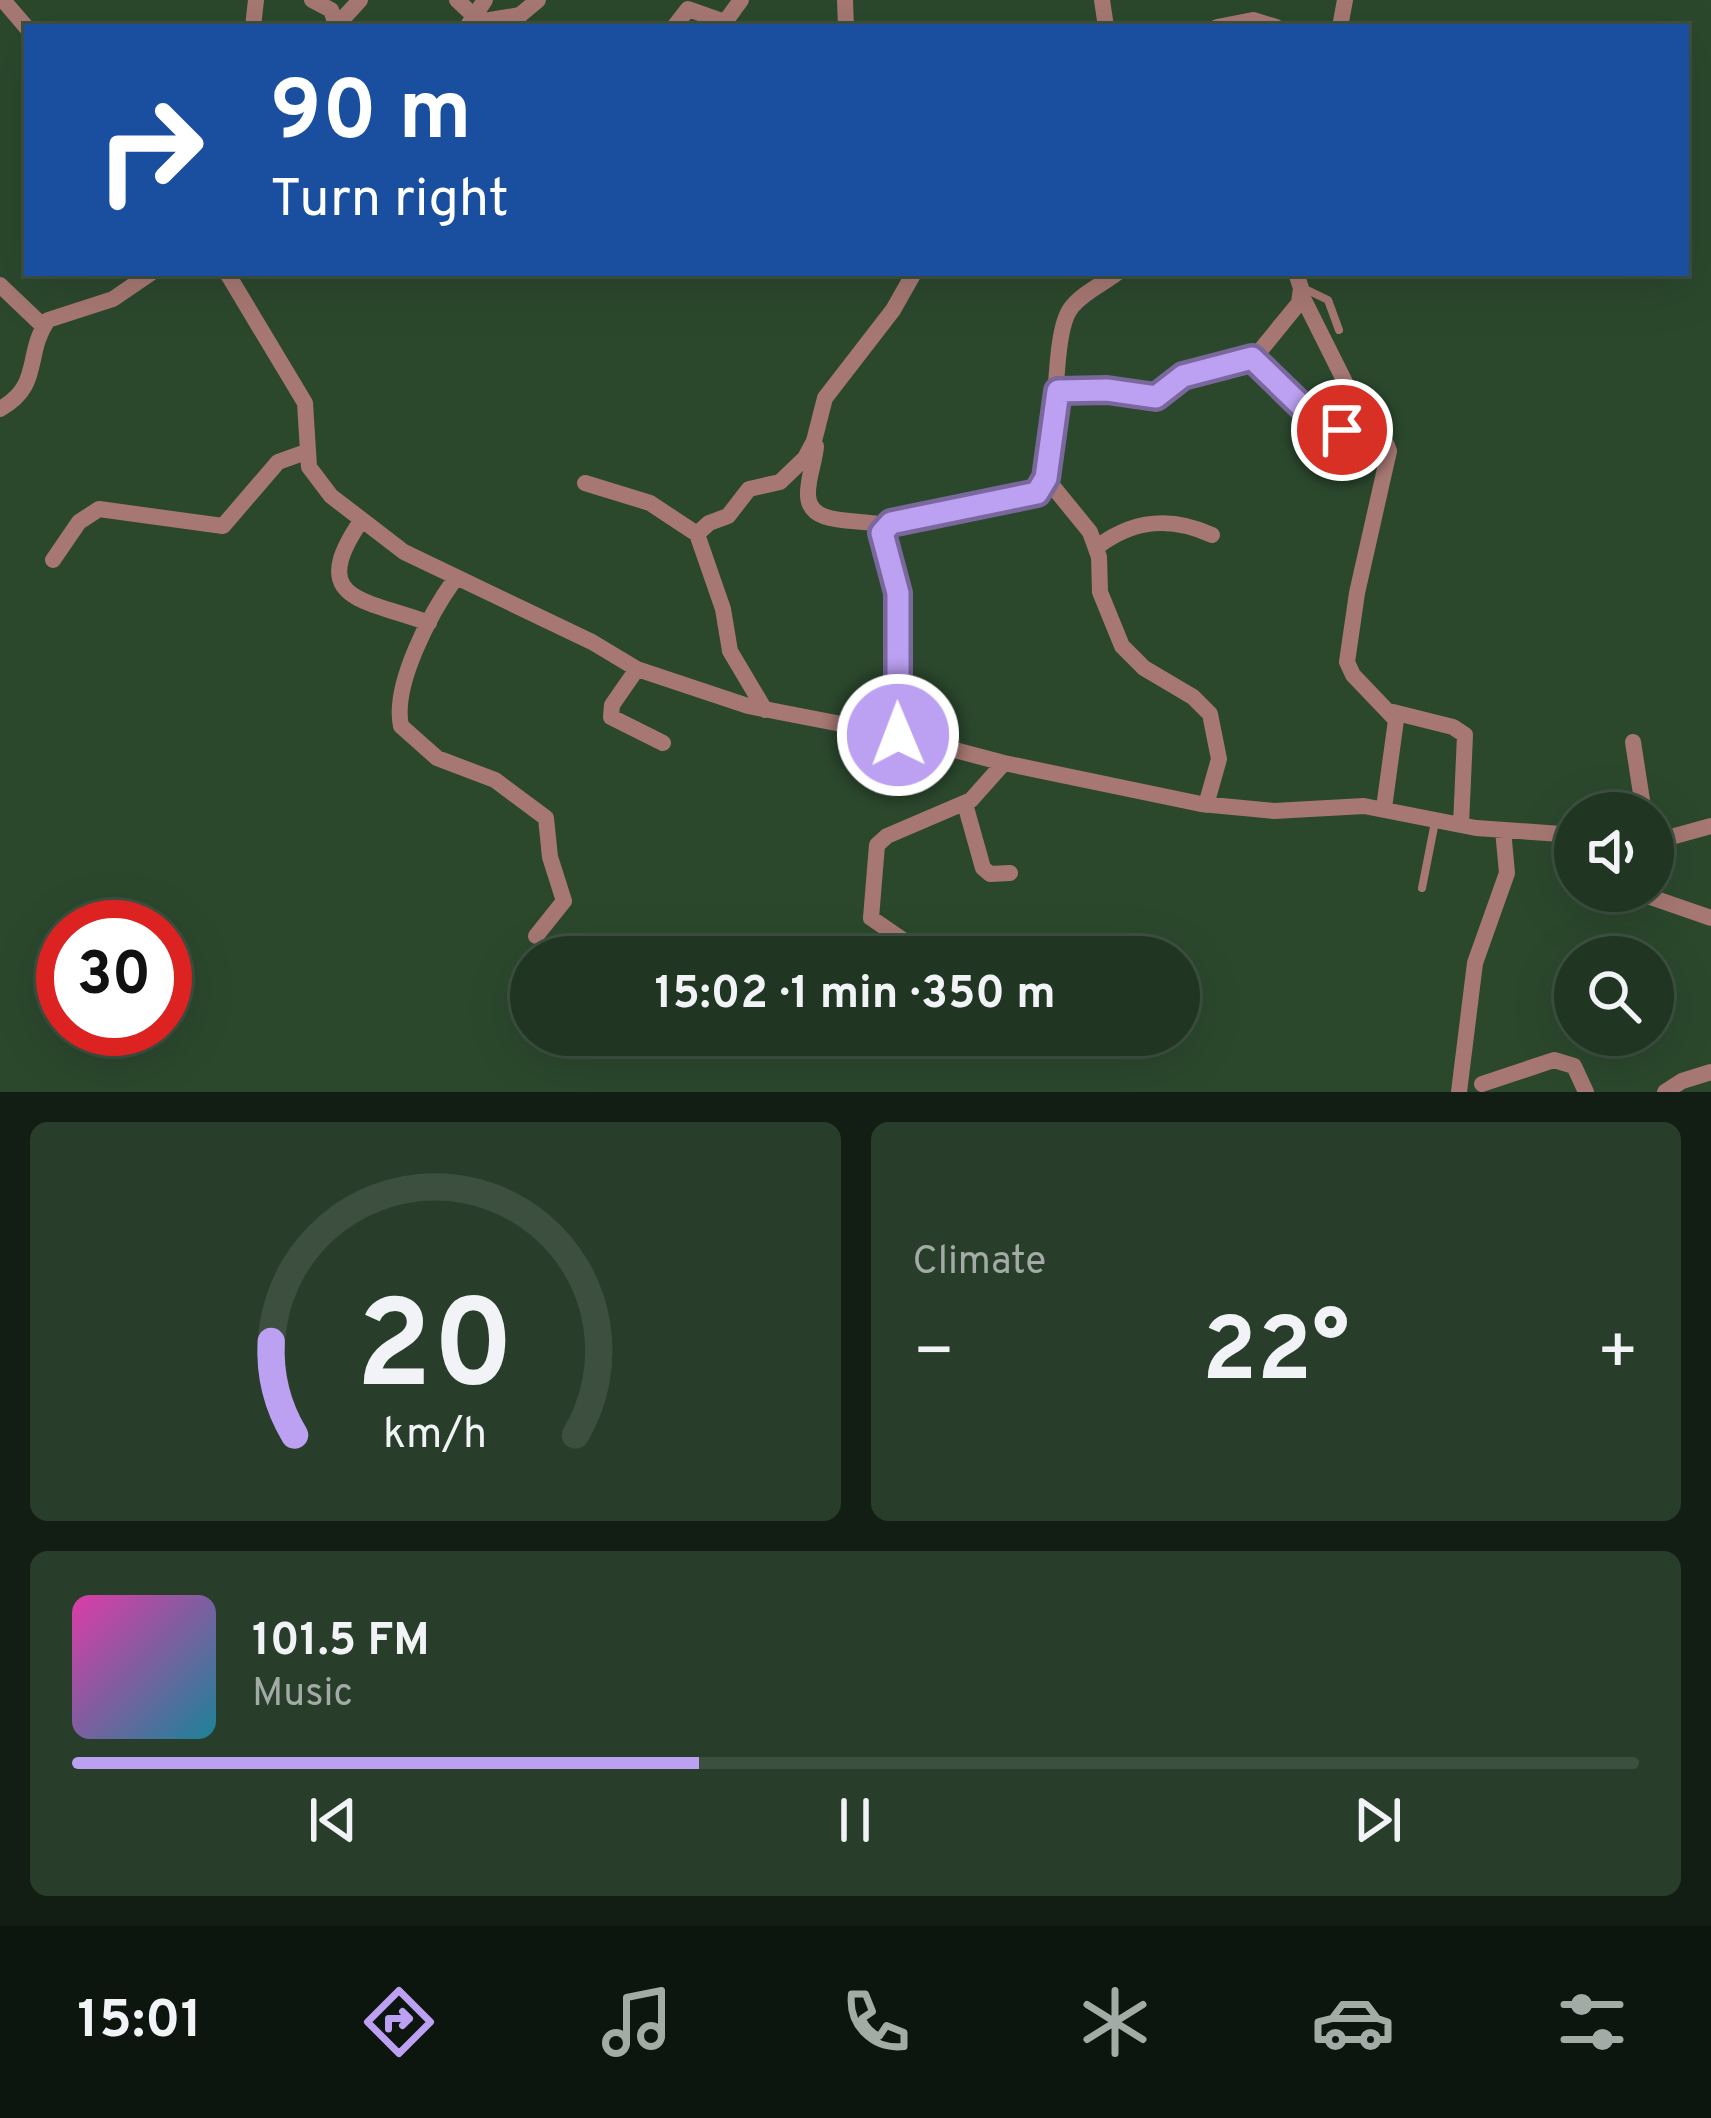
<!DOCTYPE html>
<html lang="en">
<head>
<meta charset="utf-8">
<style>
	body { margin:0; font-family:Overpass,sans-serif; background:#283e2a; color:#f1f3f6; height:100vh; display:flex; flex-direction:column; font-size:45px; white-space:nowrap }
	* { box-sizing:border-box; margin:0 }
	p { font-size:39px; color:#a2aba5 }
	.icon { flex:none; width:66px; height:66px; fill:none; stroke:currentColor; stroke-width:2; stroke-linecap:round; stroke-linejoin:round }
	.map { position:relative; height:1092px; overflow:hidden }
	.sheet { display:flex; flex-direction:column; gap:30px; padding:30px; background:#121e13; flex:1 }
	.sheet>* { flex:none }
	.top-card { position:absolute; left:24px; top:24px; width:1665px; height:252px; border-radius:0px; box-shadow:0 12px 48px #0002,0 0 0 3px #3d5040; background:#1a4fa0; color:#fff; overflow:hidden }
	.fabs { position:absolute; left:1554px; top:792px; display:grid; gap:24px }
	.fabs a { display:grid; place-items:center; width:120px; height:120px; border-radius:50%; background:#203622; box-shadow:0 12px 48px #0002,0 0 0 3px #3d5040; font-size:60px }
	.speed { position:absolute; left:36px; top:900px; display:flex; gap:24px; font-size:60px; font-weight:700; text-align:center }
	.speed>* { display:grid; place-content:center; width:156px; height:156px; border-radius:50%; background:#203622; box-shadow:0 12px 48px #0002,0 0 0 3px #3d5040; line-height:1 }
	.speed .limit { border:18px solid #d22; background:#fff; color:#111 }
	.pin { position:absolute; display:grid; place-items:center; width:102px; height:102px; color:#fff; margin:-51px; border:6px solid #fff; border-radius:50%; box-shadow:0 3px 12px #0007 }
	.me { position:absolute; width:132px; margin:-66px; rotate:359deg; stroke-linejoin:round; filter:drop-shadow(0 0 9px #0008) }
	.turn { display:flex; align-items:center; gap:42px; height:252px; padding:0 48px; font-size:54px }
	.turn .icon { width:156px; height:156px; stroke-width:2.5 }
	.turn b { display:block; font-size:84px; line-height:102px }
	.big { font-size:90px; font-weight:700; line-height:1.1 }
	.sheet .widget { flex:1; display:flex; flex-direction:column; justify-content:center; gap:18px; min-width:0; padding:0 42px; border-radius:18px; background:#283e2a }
	.sheet .dial { align-items:center; gap:0 }
	.dial svg { height:312px; overflow:visible; fill:none; stroke:#3d5040; stroke-width:7; stroke-linecap:round; text-anchor:middle }
	.dial text { fill:#f1f3f6; stroke:none }
	.song { display:flex; align-items:center; gap:36px }
	.cover { width:144px; height:144px; border-radius:18px; background:linear-gradient(135deg,hsl(320 70% 55%),hsl(190 70% 35%)) }
	.played { height:12px; border-radius:6px; background:linear-gradient(90deg,#bca0f2 40%,#3d5040 40%) }
	.keys { display:flex; justify-content:space-around; direction:ltr }
	.heat { display:flex; justify-content:space-between; align-items:center; font-size:66px; direction:ltr }
	.sheet .tiles { flex:1; display:grid; gap:30px; grid-template-columns:1fr 1fr }
	.widget:last-child { grid-column:span 2 }
	.trip { position:absolute; left:510px; top:936px; width:690px; height:120px; border-radius:60px; background:#203622; box-shadow:0 12px 48px #0002,0 0 0 3px #3d5040; font-weight:700; line-height:120px; text-align:center }
	.tab-bar { display:flex; height:192px; justify-content:space-around; align-items:center; background:#0d160e; color:#a2aba5 }
	.tab-bar .icon { width:84px; height:84px }
	.tab-bar .active { color:#bca0f2 }
	.tab-bar b { font-size:54px; color:#f1f3f6 }
	.map>svg:first-child { display:block }
	.lines { fill:none; stroke-linecap:round; stroke-linejoin:round }
	.service { stroke:#a77873; stroke-width:8 }
	.minor { stroke:#a77873; stroke-width:16 }
	.route-casing { stroke:#7a689d; stroke-width:30 }
	.route { stroke:#bca0f2; stroke-width:21 }
</style>
</head>
<body>
<div class="map">
<svg width="1711" height="1092" viewBox="0 0 1711 1092">
	<rect width="100%" height="100%" fill="#2b482d"/>
	<g class="lines">
		<path class="service" d="M1303,288L1328,300L1339,330
			M1422,888L1435,822"/>
		<path class="minor" d="M3,0L27,28
			M312,0L331,10L337,27
			M457,0L475,17
			M845,0L846,27
			M1102,0L1106,27
			M472,23L520,15L538,0
			M338,24L360,0
			M253,27L256,0
			M467,27L485,0
			M674,27L688,9L725,22L741,0
			M1217,27L1253,20L1276,27
			M1340,27L1345,0
			M227,273L305,403L309,467L331,496L404,552L592,642L637,669L748,706L898,735L1004,763L1201,804L1274,811L1364,806L1476,828L1575,835
			M0,285L43,326
			M1302,296L1346,384L1355,422
			M1252,358L1324,427L1336,432L1355,422C1371,423 1384,435 1389,451L1357,593L1347,662L1353,675L1396,720L1384,808
			M1058,391L1107,390L1152,397L1183,376L1240,362L1259,352L1299,303L1301,288L1296,273
			M0,409C43,385 24,354 48,320L113,299L151,273
			M816,446C815,462 807,479 808,496C810,529 864,517 886,526
			M1046,478L1090,532L1099,557L1100,592L1122,646L1144,668L1193,697L1210,714L1219,759L1206,805
			M585,483L650,503L697,534
			M361,521C306,601 364,599 429,623
			M1097,547C1134,519 1171,516 1212,535
			M53,560L79,522L99,509L223,526L278,462L306,452
			M455,579C431,612 392,685 401,726L437,758L495,780L546,818L550,857L564,901L536,936
			M637,669L612,705L611,717L663,743
			M765,710L730,651L723,609L697,534L709,523L728,516L749,489L780,482L805,458L814,441L825,398L893,310L914,273
			M1393,712L1453,727L1465,735L1461,825
			M898,735V593L882,533L891,523L1029,496L1043,487C1060,444 1050,335 1071,308C1082,293 1103,284 1117,273
			M1633,742L1644,813
			M965,804L983,868L990,874L1010,873
			M1653,842L1711,826
			M1633,891L1711,918
			M906,957L903,940L871,918L877,845L887,836L971,800L1004,763
			M1482,1084L1554,1060L1574,1066L1586,1092
			M1459,1092L1475,963L1507,873L1503,830
			M1665,1092L1682,1081L1711,1072"/>
	</g>
	<g class="lines">
		<defs>
			<path id="route" d="M898,735V593L882,533L891,523L1037,493L1046,478L1058,391L1107,390L1156,397L1183,376L1252,358L1324,428L1332,432L1342,430"/>
		</defs>
		<use href="#route" class="route-casing"/>
		<use href="#route" class="route"/>
	</g>
</svg>
<div class="fabs">
<a><svg class="icon" aria-label="sound" viewBox="0 0 24 24"><path d="M4 9h4l5-4v14l-5-4H4zM17 9q2 3 0 6"/></svg></a>
<a><svg class="icon" aria-label="search" viewBox="0 0 24 24"><circle cx="10" cy="10" r="6"/><path d="M15 15l6 6"/></svg></a>
</div>
<div class="speed"><div class="limit">30</div></div>
<div class="pin" style="left:1342px;top:430px;background:#d93025"><svg class="icon" aria-label="arrive" viewBox="0 0 24 24"><path d="M6 21V4h12l-3 4 3 4H6"/></svg></div>
<svg class="me" style="left:898px;top:735px" viewBox="-20 -20 40 40"><circle r="17" fill="#bca0f2" stroke="#fff" stroke-width="3"/><path d="M0-11L8 9 0 5-8 9z" fill="#fff"/></svg>
<div class="trip">15:02 · 1 min · 350 m</div>
<div class="top-card">
<div class="turn"><svg class="icon" aria-label="right" viewBox="0 0 24 24"><path d="M7 20v-9h11M14 6l5 5-5 5"/></svg><div><b>90 m</b>Turn right</div></div>
</div>
</div>
<section class="sheet">
<div class="tiles">
<div class="widget dial"><svg viewBox="0 0 100 80">
<path d="M14 69A42 42 0 1 1 86 69"/>
<path d="M14 69A42 42 0 0 1 8 45" stroke="#bca0f2"/>
<text x="50" y="56" font-size="32" font-weight="700">20</text>
<text x="50" y="72" font-size="11">km/h</text>
</svg></div>
<div class="widget"><p>Climate</p>
<div class="heat"><a>−</a><b class="big">22°</b><a>+</a></div>
</div>
<div class="widget">
<div class="song"><i class="cover"></i><div><b>101.5 FM</b><p>Music</p></div></div>
<div class="played"></div>
<div class="keys"><svg class="icon" aria-label="previous" viewBox="0 0 24 24"><path d="M18 5L8 12l10 7zM5 5v14"/></svg><svg class="icon" aria-label="pause" viewBox="0 0 24 24"><path d="M8 5v14M16 5v14"/></svg><svg class="icon" aria-label="next" viewBox="0 0 24 24"><path d="M6 5l10 7-10 7zM19 5v14"/></svg></div>
</div>
</div>
</section>
<nav class="tab-bar">
<b>15:01</b>
<svg class="icon active" aria-label="directions" viewBox="0 0 24 24"><path d="M12 3l9 9-9 9-9-9zM9 14v-3h6M13 9l2 2-2 2"/></svg>
<svg class="icon" aria-label="music" viewBox="0 0 24 24"><path d="M9 18V5l10-2v13"/><circle cx="6" cy="18" r="3"/><circle cx="16" cy="16" r="3"/></svg>
<svg class="icon" aria-label="phone" viewBox="0 0 24 24"><path d="M5 4h4l2 5-3 2q2 4 5 5l2-3 5 2v4C11 20 4 13 5 4z"/></svg>
<svg class="icon" aria-label="climate" viewBox="0 0 24 24"><path d="M12 3v18M4 7l16 10M4 17L20 7"/></svg>
<svg class="icon" aria-label="car" viewBox="0 0 24 24"><path d="M5 17H2v-5l4-1 3-4h7l3 4 3 1v5h-3M9 17h6M6 11h13"/><circle cx="7" cy="17" r="2"/><circle cx="17" cy="17" r="2"/></svg>
<svg class="icon" aria-label="filters" viewBox="0 0 24 24"><path d="M4 7h16M4 17h16"/><circle cx="9" cy="7" r="2"/><circle cx="15" cy="17" r="2"/></svg>
</nav>
</body>
</html>
